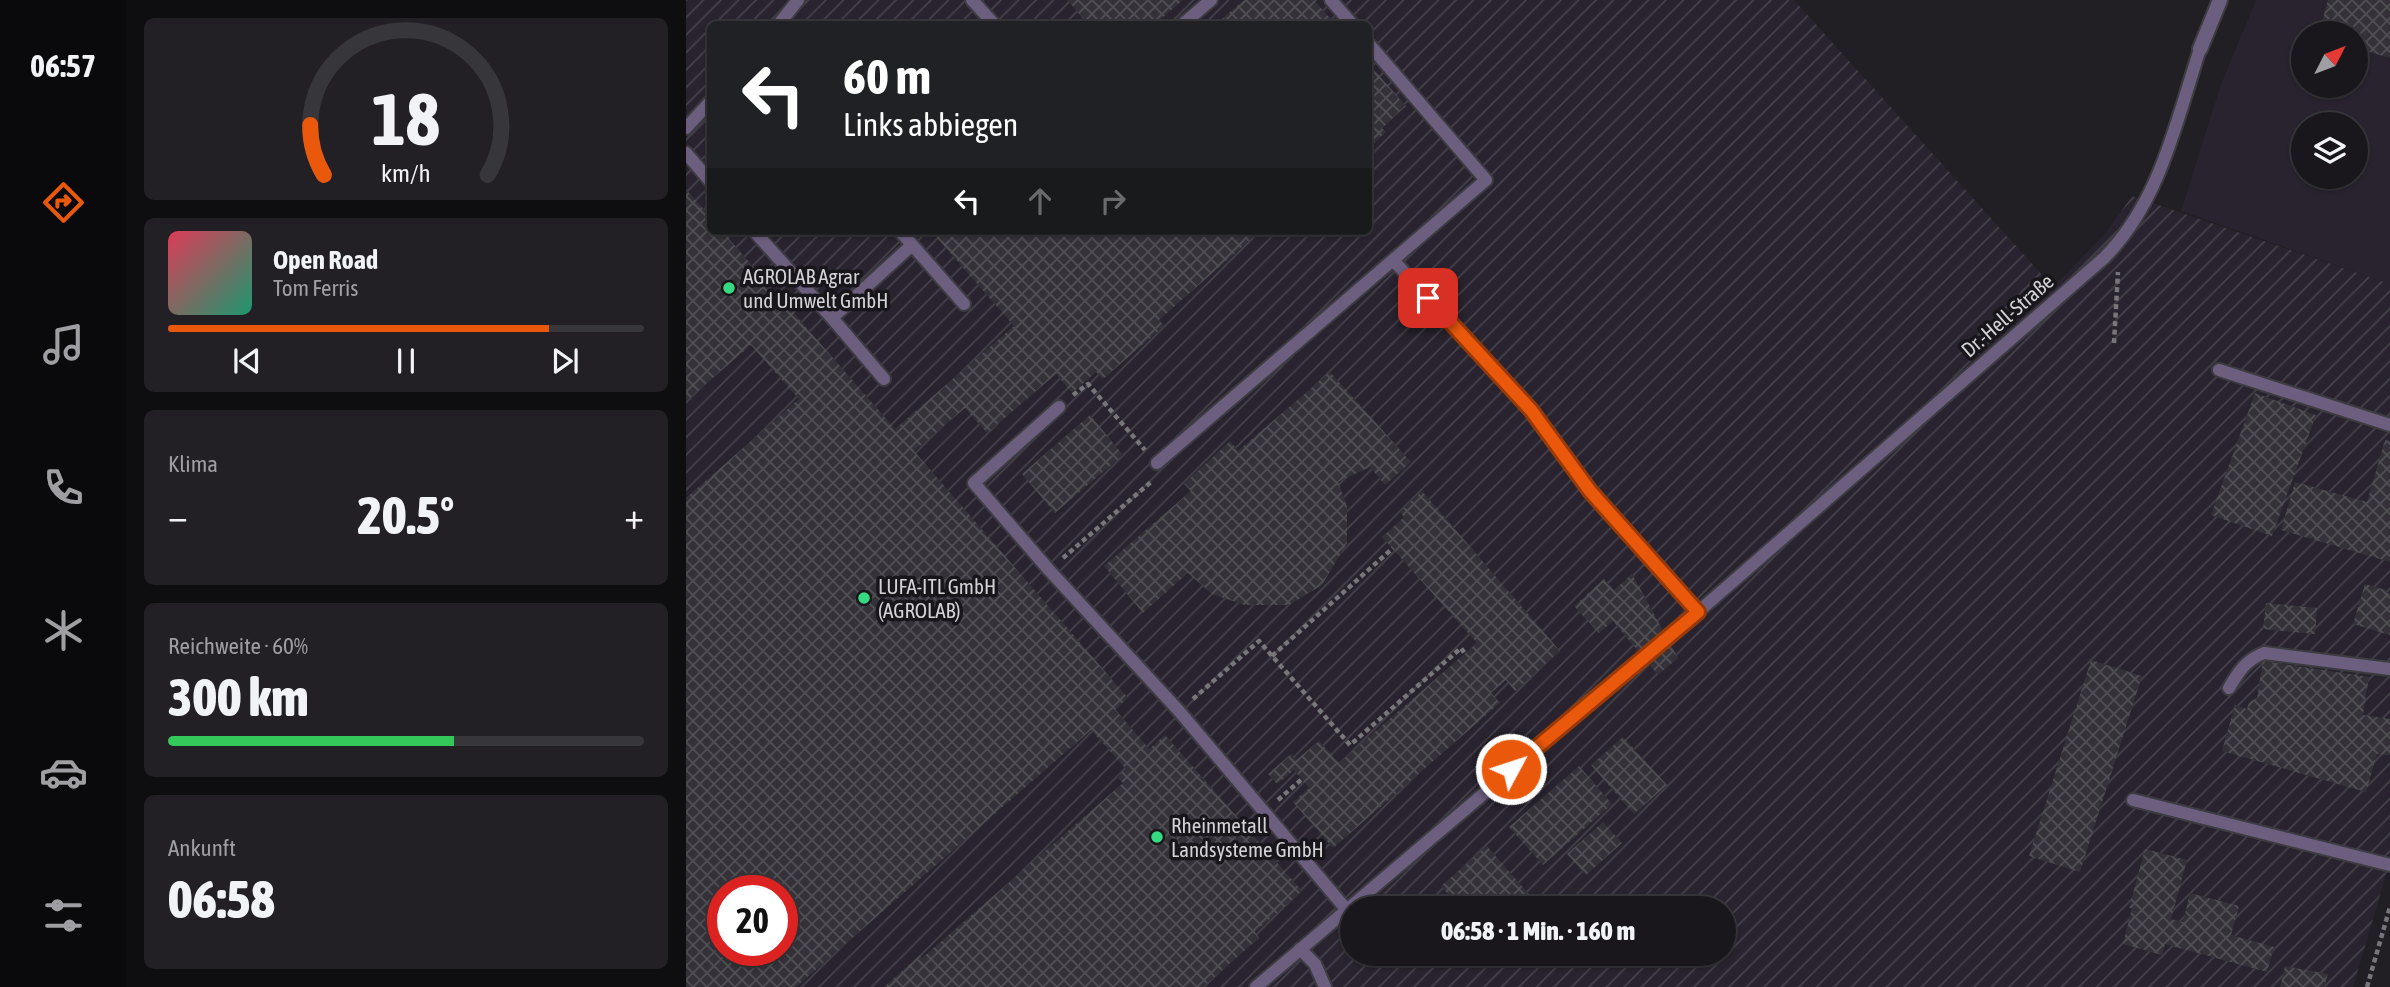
<!DOCTYPE html>
<html lang="de">
<head>
<meta charset="utf-8">
<style>
	body { margin:0; font-family:"Asap Condensed",sans-serif; background:#222024; color:#f1f3f6; height:100vh; display:flex; flex-direction:column; font-size:26px; white-space:nowrap }
	* { box-sizing:border-box; margin:0 }
	p { font-size:23px; color:#9f9fa3 }
	.icon { flex:none; width:38px; height:38px; fill:none; stroke:currentColor; stroke-width:2; stroke-linecap:round; stroke-linejoin:round }
	.map { position:relative; flex:1; overflow:hidden }
	.details { display:flex; flex-direction:column; gap:18px; padding:18px; background:#0e0d0f; width:560px }
	.details>* { flex:none }
	.hud { position:absolute; left:21px; top:21px; width:665px; height:214px; border-radius:10px; box-shadow:0 2px 5px #0004,0 0 0 2px #37363a; background:#202124; color:#fff; overflow:hidden }
	.needle { width:46px; rotate:48deg }
	.fabs { position:absolute; left:1605px; top:21px; display:grid; gap:14px }
	.fabs a { display:grid; place-items:center; width:77px; height:77px; border-radius:50%; background:#19171b; box-shadow:0 2px 5px #0004,0 0 0 2px #37363a; font-size:35px }
	.speed { position:absolute; left:21px; top:875px; display:flex; gap:14px; font-size:35px; font-weight:700; text-align:center }
	.speed>* { display:grid; place-content:center; width:91px; height:91px; border-radius:50%; background:#19171b; box-shadow:0 2px 5px #0004,0 0 0 2px #37363a; line-height:1 }
	.speed .limit { border:10px solid #d22; background:#fff; color:#111 }
	.pin { position:absolute; display:grid; place-items:center; width:60px; height:60px; color:#fff; margin:-30px; border-radius:14px; box-shadow:0 4px 10px #0006 }
	.me { position:absolute; width:77px; margin:-38px; rotate:50deg; stroke-linejoin:round; filter:drop-shadow(0 0 5px #0008) }
	.turn { display:flex; align-items:center; gap:24px; height:147px; padding:0 21px; font-size:32px }
	.turn .icon { width:91px; height:91px; stroke-width:2.5 }
	.turn b { display:block; font-size:49px; line-height:60px }
	.lanes { display:flex; align-items:center; height:66px; padding:0 21px; background:#0003; justify-content:center; gap:35px; direction:ltr }
	.lanes .off { opacity:.35 }
	.big { font-size:52px; font-weight:800; line-height:1.1 }
	.details .widget { flex:1; display:flex; flex-direction:column; justify-content:center; gap:10px; min-width:0; padding:0 24px; border-radius:10px; background:#222024 }
	.details .dial { align-items:center; gap:0 }
	.dial svg { height:182px; overflow:visible; fill:none; stroke:#37363a; stroke-width:7; stroke-linecap:round; text-anchor:middle }
	.dial text { fill:#f1f3f6; stroke:none }
	.song { display:flex; align-items:center; gap:21px }
	.cover { width:84px; height:84px; border-radius:10px; background:linear-gradient(135deg,hsl(350 70% 55%),hsl(160 70% 35%)) }
	.played { height:7px; border-radius:4px; background:linear-gradient(90deg,#ea580c 80%,#37363a 80%) }
	.keys { display:flex; justify-content:space-around; direction:ltr }
	.heat { display:flex; justify-content:space-between; align-items:center; font-size:38px; direction:ltr }
	.charge { height:10px; border-radius:5px; background:linear-gradient(90deg,#34c759 60%,#37363a 0) }
	.trip { position:absolute; left:654px; top:896px; width:396px; height:70px; border-radius:35px; background:#19171b; box-shadow:0 2px 5px #0004,0 0 0 2px #37363a; font-weight:800; line-height:70px; text-align:center }
	main { display:flex; flex:1; min-height:0 }
	.tabs { display:flex; flex-direction:column; width:126px; justify-content:space-around; align-items:center; background:#0a090b; color:#9f9fa3 }
	.tabs .icon { width:49px; height:49px }
	.tabs .on { color:#ea580c }
	.tabs b { font-size:32px; color:#f1f3f6 }
	.map>svg:first-child { display:block }
	.built { fill:#28232e; fill-rule:evenodd }
	.industrial { fill:url(#industrial-furrows); fill-rule:evenodd }
	.building { fill:url(#building-cross-hatch); fill-rule:evenodd }
	.lines { fill:none; stroke-linecap:round; stroke-linejoin:round }
	.lane-casing { stroke:#3d3c40; stroke-width:16 }
	.street-casing { stroke:#3d3c40; stroke-width:18 }
	.path { stroke:#77767a; stroke-width:4.5; stroke-dasharray:5 3.5; stroke-linecap:butt }
	.lane { stroke:#6c5e7f; stroke-width:12 }
	.street { stroke:#6c5e7f; stroke-width:14 }
	.route-casing { stroke:#983908; stroke-width:18 }
	.route { stroke:#ea580c; stroke-width:12 }
	.poi-dot { fill:#36d881; stroke:#18161b; stroke-width:2.5 }
	.labels { text-anchor:middle; dominant-baseline:central; stroke-width:7; stroke-linejoin:round; paint-order:stroke }
	.poi-label { font-size:21px; fill:#d3d2d5; stroke:#18161b; text-anchor:start }
	.street-label { font-size:21px; fill:#d3d2d5; stroke:#18161b }
</style>
</head>
<body>
<main>
<nav class="tabs">
<b>06:57</b>
<svg class="icon on" aria-label="directions" viewBox="0 0 24 24"><path d="M12 3l9 9-9 9-9-9zM9 14v-3h6M13 9l2 2-2 2"/></svg>
<svg class="icon" aria-label="music" viewBox="0 0 24 24"><path d="M9 18V5l10-2v13"/><circle cx="6" cy="18" r="3"/><circle cx="16" cy="16" r="3"/></svg>
<svg class="icon" aria-label="phone" viewBox="0 0 24 24"><path d="M5 4h4l2 5-3 2q2 4 5 5l2-3 5 2v4C11 20 4 13 5 4z"/></svg>
<svg class="icon" aria-label="climate" viewBox="0 0 24 24"><path d="M12 3v18M4 7l16 10M4 17L20 7"/></svg>
<svg class="icon" aria-label="car" viewBox="0 0 24 24"><path d="M5 17H2v-5l4-1 3-4h7l3 4 3 1v5h-3M9 17h6M6 11h13"/><circle cx="7" cy="17" r="2"/><circle cx="17" cy="17" r="2"/></svg>
<svg class="icon" aria-label="filters" viewBox="0 0 24 24"><path d="M4 7h16M4 17h16"/><circle cx="9" cy="7" r="2"/><circle cx="15" cy="17" r="2"/></svg>
</nav>
<section class="details">
<div class="widget dial"><svg viewBox="0 0 100 80">
<path d="M14 69A42 42 0 1 1 86 69"/>
<path d="M14 69A42 42 0 0 1 8 47" stroke="#ea580c"/>
<text x="50" y="56" font-size="32" font-weight="700">18</text>
<text x="50" y="72" font-size="11">km/h</text>
</svg></div>
<div class="widget">
<div class="song"><i class="cover"></i><div><b>Open Road</b><p>Tom Ferris</p></div></div>
<div class="played"></div>
<div class="keys"><svg class="icon" aria-label="previous" viewBox="0 0 24 24"><path d="M18 5L8 12l10 7zM5 5v14"/></svg><svg class="icon" aria-label="pause" viewBox="0 0 24 24"><path d="M8 5v14M16 5v14"/></svg><svg class="icon" aria-label="next" viewBox="0 0 24 24"><path d="M6 5l10 7-10 7zM19 5v14"/></svg></div>
</div>
<div class="widget"><p>Klima</p>
<div class="heat"><a>−</a><b class="big">20.5°</b><a>+</a></div>
</div>
<div class="widget"><p>Reichweite · 60%</p><b class="big">300 km</b><div class="charge"></div></div>
<div class="widget"><p>Ankunft</p><b class="big">06:58</b></div>
</section>
<div class="map">
<svg width="1704" height="987" viewBox="0 0 1704 987">
	<defs>
		<pattern id="industrial-furrows" width="10" height="10" patternUnits="userSpaceOnUse" patternTransform="scale(1.75)"><rect width="10" height="10" fill="#28232e"/><path d="M-1 1l2-2M0 10L10 0M9 11l2-2" fill="none" stroke="#46424b"/></pattern>
		<pattern id="building-cross-hatch" width="8" height="8" patternUnits="userSpaceOnUse" patternTransform="scale(1.75)"><rect width="8" height="8" fill="#343238"/><path d="M0 0l8 8M0 8l8-8" fill="none" stroke="#504f54"/></pattern>
	</defs>
	<rect width="100%" height="100%" fill="#211f24"/>
	<path class="built" d="M1570,0H1704V284L1495,211L1535,84ZM1617,33H1670V86H1617ZM1617,124H1670V177H1617Z"/>
	<path class="industrial" d="M0,0H1108L1367,287L1420,233L1446,196L1704,284V861L1667,987H0ZM24,24H682V231H24ZM37,891H96V950H37ZM667,908H1038V954H667Z"/>
	<path class="building" d="M381,0H497L469,24H402Z
		M558,0H628L649,24H530Z
		M1642,0H1704V58L1670,48V33H1652L1634,29Z
		M682,63L720,106L696,128L700,132L682,148Z
		M0,189L24,217V231H36L209,429L328,326L245,231H574L473,320L478,326L417,379L410,372L386,393L370,374L301,433L279,408L228,451L442,698L429,709L463,749L479,735L616,891L569,932L573,938L517,987H198L234,955L236,958L437,783L431,777L440,769L405,730L110,987H0V498L113,399L65,345L0,401ZM37,891H96V950H37Z
		M644,372L725,462L699,485L684,467L652,482L661,506V543L636,585L603,605H559L526,594L502,573L457,613L418,566L505,491L498,484L544,441L552,451Z
		M1569,393L1630,415L1586,536L1525,515Z
		M404,415L437,455L369,513L336,474Z
		M1699,440L1704,441V562L1595,530L1609,482L1681,502Z
		M736,491L874,651L829,691L820,680L805,693L814,703L647,848L607,802L623,788L608,770L591,784L582,774L605,754L610,760L633,741L653,763L791,643L696,537L718,517L714,512Z
		M946,574L992,658L972,675L927,621L913,633L888,606L918,579L928,590Z
		M1679,584L1700,590L1699,592L1704,594V635L1667,624Z
		M1580,603L1631,608L1629,634L1577,629Z
		M1405,660L1456,676L1394,872L1343,856Z
		M1577,661L1683,677L1677,715L1704,719V755L1691,754L1680,792L1536,751L1549,705L1561,709L1563,702L1571,698Z
		M937,737L981,785L948,814L905,765Z
		M893,766L926,804L857,865L823,827Z
		M917,822L936,843L900,875L881,854Z
		M801,846L855,908H774L755,886Z
		M1459,849L1501,860L1485,919L1497,922L1504,893L1553,906L1545,935L1588,947L1581,972L1479,944L1476,955L1437,944L1446,908H1443Z
		M1599,966L1642,974L1638,987H1594Z"/>
	<g class="lines">
		<defs>
			<path id="lane" d="M286,0L308,24
				M645,0L666,24
				M93,24L112,0
				M497,24L525,0
				M0,128L24,102
				M0,153L24,181
				M68,231L146,318
				M214,231L278,304
				M708,261L845,410L904,491L1012,612
				M1533,370L1704,425
				M198,379L146,318L226,245
				M373,407L288,483L363,570L493,711L660,909
				M471,463L800,180L682,43
				M1543,688C1553,671 1560,660 1578,653L1704,669
				M1447,800L1704,865
				M614,949L629,964L639,987
				M570,987L1012,612L1418,258C1474,202 1490,122 1514,49"/>
			<path id="street" d="M1514,49L1534,0"/>
		</defs>
		<use href="#lane" class="lane-casing"/>
		<use href="#street" class="street-casing"/>
		<path class="path" d="M1428,343L1432,272
			M387,395L402,384L459,450
			M377,558L466,481
			M586,656L707,548
			M507,699L573,641L664,745L775,648L779,654
			M592,800L616,779
			M1681,987L1704,907"/>
		<use href="#lane" class="lane"/>
		<use href="#street" class="street"/>
	</g>
	<g class="lines">
		<defs>
			<path id="route" d="M742,298L845,410L904,491L1012,612L825,769"/>
		</defs>
		<use href="#route" class="route-casing"/>
		<use href="#route" class="route"/>
	</g>
	<g class="poi-dot">
		<circle cx="43" cy="288" r="7"/>
		<circle cx="178" cy="598" r="7"/>
		<circle cx="471" cy="837" r="7"/>
	</g>
	<g class="labels">
		<g class="poi-label">
			<text x="57" y="276">AGROLAB Agrar<tspan x="57" dy="24">und Umwelt GmbH</tspan></text>
			<text x="192" y="586">LUFA-ITL GmbH<tspan x="192" dy="24">(AGROLAB)</tspan></text>
			<text x="485" y="825">Rheinmetall<tspan x="485" dy="24">Landsysteme GmbH</tspan></text>
		</g>
		<g class="street-label">
			<text transform="translate(1321 315) rotate(-41)">Dr.-Hell-Straße</text>
		</g>
	</g>
</svg>
<div class="fabs">
<a><svg class="needle" viewBox="-14 -14 28 28"><path d="M0-13l5 13h-10z" fill="#e53935"/><path d="M0 13l5-13h-10z" fill="#9f9fa3"/></svg></a>
<a><svg class="icon" aria-label="layers" viewBox="0 0 24 24"><path d="M12 4l9 5-9 5-9-5zM3 14l9 5 9-5"/></svg></a>
</div>
<div class="speed"><div class="limit">20</div></div>
<div class="pin" style="left:742px;top:298px;background:#d93025"><svg class="icon" aria-label="arrive" viewBox="0 0 24 24"><path d="M6 21V4h12l-3 4 3 4H6"/></svg></div>
<svg class="me" style="left:825px;top:769px" viewBox="-20 -20 40 40"><circle r="17" fill="#ea580c" stroke="#fff" stroke-width="3"/><path d="M0-11L8 9 0 5-8 9z" fill="#fff"/></svg>
<div class="trip">06:58 · 1 Min. · 160 m</div>
<div class="hud">
<div class="turn"><svg class="icon" aria-label="left" viewBox="0 0 24 24"><path d="M17 20v-9H6M10 6l-5 5 5 5"/></svg><div><b>60 m</b>Links abbiegen</div></div>
<div class="lanes"><svg class="icon" aria-label="left" viewBox="0 0 24 24"><path d="M17 20v-9H6M10 6l-5 5 5 5"/></svg><svg class="icon off" aria-label="ahead" viewBox="0 0 24 24"><path d="M12 20V5M6 11l6-6 6 6"/></svg><svg class="icon off" aria-label="right" viewBox="0 0 24 24"><path d="M7 20v-9h11M14 6l5 5-5 5"/></svg></div>
</div>
</div>
</main>
</body>
</html>
